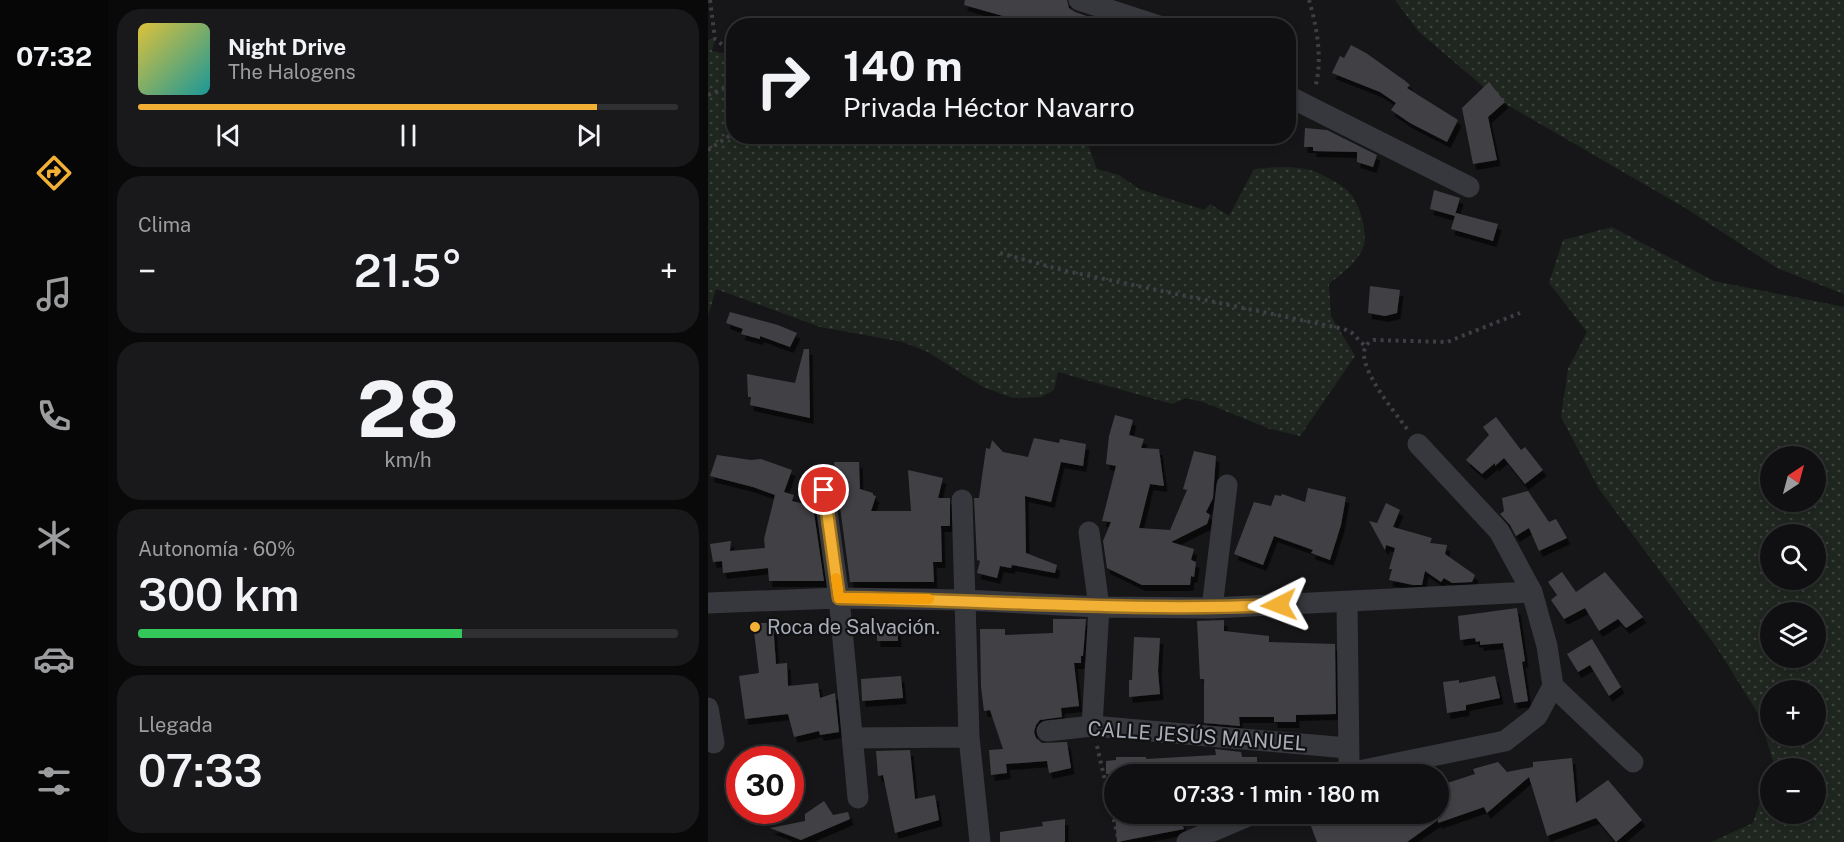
<!DOCTYPE html>
<html lang="es">
<head>
<meta charset="utf-8">
<style>
	body { margin:0; font-family:"Public Sans",sans-serif; background:#19191b; color:#f1f3f6; height:100vh; display:flex; flex-direction:column; font-size:22px; white-space:nowrap }
	* { box-sizing:border-box; margin:0 }
	p { font-size:20px; color:#9c9d9f }
	.icon { flex:none; width:33px; height:33px; fill:none; stroke:currentColor; stroke-width:2; stroke-linecap:round; stroke-linejoin:round }
	.map { position:relative; flex:1; overflow:hidden }
	.details { display:flex; flex-direction:column; gap:9px; padding:9px; background:#09090a; width:600px }
	.details>* { flex:none }
	.hud { position:absolute; left:18px; top:18px; width:570px; height:126px; border-radius:24px; box-shadow:0 3px 9px #0003,0 0 0 2px #303032; background:#101012; color:#f1f3f6; overflow:hidden }
	.needle { width:39px; rotate:36deg }
	.buttons { position:absolute; left:1052px; top:446px; display:grid; gap:12px }
	.buttons a { display:grid; place-items:center; width:66px; height:66px; border-radius:50%; background:#101012; box-shadow:0 3px 9px #0003,0 0 0 2px #303032; font-size:30px }
	.speed { position:absolute; left:18px; top:746px; display:flex; gap:12px; font-size:30px; font-weight:700; text-align:center }
	.speed>* { display:grid; place-content:center; width:78px; height:78px; border-radius:50%; background:#101012; box-shadow:0 3px 9px #0003,0 0 0 2px #303032; line-height:1 }
	.speed .limit { border:9px solid #d22; background:#fff; color:#111 }
	.pin { position:absolute; display:grid; place-items:center; width:51px; height:51px; color:#fff; margin:-26px; border:3px solid #fff; border-radius:50%; box-shadow:0 2px 6px #0007 }
	.me { position:absolute; width:66px; margin:-33px; rotate:267deg; stroke-linejoin:round; filter:drop-shadow(0 0 4px #0008) }
	.turn { display:flex; align-items:center; gap:21px; height:126px; padding:0 18px; font-size:27px }
	.turn .icon { width:78px; height:78px; stroke-width:2.5 }
	.turn b { display:block; font-size:42px; line-height:51px }
	.big { font-size:45px; font-weight:600; line-height:1.1 }
	.details .tile { flex:1; display:flex; flex-direction:column; justify-content:center; gap:9px; min-width:0; padding:0 21px; border-radius:24px; background:#19191b }
	.details .dial { align-items:center; gap:0 }
	.dial b { font-size:78px; line-height:1 }
	.song { display:flex; align-items:center; gap:18px }
	.cover { width:72px; height:72px; border-radius:9px; background:linear-gradient(135deg,hsl(50 70% 55%),hsl(180 70% 35%)) }
	.played { height:6px; border-radius:3px; background:linear-gradient(90deg,#f2b134 85%,#303032 85%) }
	.keys { display:flex; justify-content:space-around; direction:ltr }
	.heat { display:flex; justify-content:space-between; align-items:center; font-size:33px; direction:ltr }
	.charge { height:9px; border-radius:4px; background:linear-gradient(90deg,#34c759 60%,#303032 0) }
	.trip { position:absolute; left:396px; top:764px; width:345px; height:60px; border-radius:30px; background:#101012; box-shadow:0 3px 9px #0003,0 0 0 2px #303032; font-weight:600; line-height:60px; text-align:center }
	main { display:flex; flex:1; min-height:0 }
	.menu { display:flex; flex-direction:column; width:108px; justify-content:space-around; align-items:center; background:#060607; color:#9c9d9f }
	.menu .icon { width:42px; height:42px }
	.menu .active { color:#f2b134 }
	.menu b { font-size:27px; color:#f1f3f6 }
	.map>svg:first-child { display:block }
	.grass { fill:url(#grass-dots); fill-rule:evenodd }
	.building { fill:#404145; filter:url(#shadow) }
	.lines { fill:none; stroke-linecap:round; stroke-linejoin:round }
	.path { stroke:#3d3f44; stroke-width:4; stroke-dasharray:3 4.5; stroke-linecap:butt }
	.minor { stroke:#37383d; stroke-width:21 }
	.route-casing { stroke:#9d7322; stroke-width:15 }
	.route { stroke:#f2b134; stroke-width:10 }
	.slow { stroke:#f59e0b; stroke-width:10 }
	.poi-dot { fill:#f2b134; stroke:#111113; stroke-width:2 }
	.labels { text-anchor:middle; dominant-baseline:central; stroke-width:4.5; stroke-linejoin:round; paint-order:stroke }
	.poi-label { font-size:20px; fill:#a8adb8; stroke:#111113; text-anchor:start }
	.street-label { font-size:20px; fill:#a8adb8; stroke:#111113 }
</style>
</head>
<body>
<main>
<nav class="menu">
<b>07:32</b>
<svg class="icon active" aria-label="directions" viewBox="0 0 24 24"><path d="M12 3l9 9-9 9-9-9zM9 14v-3h6M13 9l2 2-2 2"/></svg>
<svg class="icon" aria-label="music" viewBox="0 0 24 24"><path d="M9 18V5l10-2v13"/><circle cx="6" cy="18" r="3"/><circle cx="16" cy="16" r="3"/></svg>
<svg class="icon" aria-label="phone" viewBox="0 0 24 24"><path d="M5 4h4l2 5-3 2q2 4 5 5l2-3 5 2v4C11 20 4 13 5 4z"/></svg>
<svg class="icon" aria-label="climate" viewBox="0 0 24 24"><path d="M12 3v18M4 7l16 10M4 17L20 7"/></svg>
<svg class="icon" aria-label="car" viewBox="0 0 24 24"><path d="M5 17H2v-5l4-1 3-4h7l3 4 3 1v5h-3M9 17h6M6 11h13"/><circle cx="7" cy="17" r="2"/><circle cx="17" cy="17" r="2"/></svg>
<svg class="icon" aria-label="filters" viewBox="0 0 24 24"><path d="M4 7h16M4 17h16"/><circle cx="9" cy="7" r="2"/><circle cx="15" cy="17" r="2"/></svg>
</nav>
<section class="details">
<div class="tile">
<div class="song"><i class="cover"></i><div><b>Night Drive</b><p>The Halogens</p></div></div>
<div class="played"></div>
<div class="keys"><svg class="icon" aria-label="previous" viewBox="0 0 24 24"><path d="M18 5L8 12l10 7zM5 5v14"/></svg><svg class="icon" aria-label="pause" viewBox="0 0 24 24"><path d="M8 5v14M16 5v14"/></svg><svg class="icon" aria-label="next" viewBox="0 0 24 24"><path d="M6 5l10 7-10 7zM19 5v14"/></svg></div>
</div>
<div class="tile"><p>Clima</p>
<div class="heat"><a>−</a><b class="big">21.5°</b><a>+</a></div>
</div>
<div class="tile dial"><b>28</b><p>km/h</p></div>
<div class="tile"><p>Autonomía · 60%</p><b class="big">300 km</b><div class="charge"></div></div>
<div class="tile"><p>Llegada</p><b class="big">07:33</b></div>
</section>
<div class="map">
<svg width="1136" height="842" viewBox="0 0 1136 842">
	<defs>
		<pattern id="grass-dots" width="8" height="8" patternUnits="userSpaceOnUse" patternTransform="scale(1.5)"><rect width="8" height="8" fill="#1e261f"/><path d="M2 2h.1M6 6h.1" fill="none" stroke="#3c433d" stroke-width="1.8" stroke-linecap="round"/></pattern>
		<filter id="shadow"><feDropShadow dx="3.5" dy="6" stdDeviation="0" flood-color="#0009"/></filter>
	</defs>
	<rect width="100%" height="100%" fill="#161618"/>
	<path class="grass" d="M687,0H1136V294L1069,268L979,209L791,100L711,32Z
		M7,39L4,51L25,55L26,136L377,137L389,169L411,175L431,189L496,210L502,204L521,216L546,169C566,167 585,165 605,171C612,173 636,186 641,192C651,202 661,234 655,248C648,264 634,273 621,284L623,316L647,356L592,436L562,429L495,402L478,398L464,404L350,372L346,390L333,397L305,398L275,387L220,352L195,342L112,327L8,289L0,316V40Z
		M904,227L1006,281L1136,307V842H1003L1045,823L1062,770V813H1107V768H1063L1065,761L1051,715L1009,648L891,489L853,417L860,369L879,332L841,283L855,240ZM1062,456H1107V501H1062ZM1062,534H1107V579H1062ZM1062,612H1107V657H1062ZM1062,690H1107V735H1062Z"/>
	<path class="building" d="M257,0H359L361,8L367,12L408,26H293L295,16L256,5Z
		M643,45L658,53L696,80L702,85L699,88L750,120L739,142L702,123L683,110L688,103L672,92L624,73L632,56L636,58Z
		M781,82L797,102L780,117L789,160L765,164L754,108Z
		M597,128L619,130L669,155L665,167L649,162V152L605,151V147H596Z
		M726,190L752,198L747,215L748,213L790,224L785,241L743,229L747,216L722,209Z
		M662,286L692,290L689,313L677,316L660,313Z
		M22,312L70,325L89,333L82,347L52,336V339L33,334L35,329L18,323Z
		M96,349H101L102,418L42,405L43,397H40L39,374L87,383Z
		M407,415L425,420L421,435L436,439L433,448L451,449L456,486L442,484L431,528L462,530L479,490L475,489L486,451L508,456L505,498L498,512L502,515L499,524L463,542L486,549L483,560L488,562L486,577L483,576L482,585H434L399,568L395,541L403,522L394,521L408,466L398,464L401,436Z
		M788,417L813,450L817,447L835,470L817,484L796,458L787,466V463L774,474L758,460L781,435L775,427Z
		M326,438L351,443L352,439L378,444L375,466L353,462L343,502L317,496L318,553L349,565L347,573L304,565L303,568L292,566L289,578L269,573L272,561L269,560L266,498H271L278,448L282,449L284,440L295,452L320,457Z
		M9,455L43,460L53,459L84,470L76,492L86,495L84,501L105,506L116,581H61L60,568L15,573L14,561L5,562L2,544L23,541L22,551L57,548L56,539L67,495L45,487L2,476Z
		M126,462H151L152,489L165,493V495L168,496L163,511H203L200,470L235,478L230,498H242V526H233L234,562H225L226,582H142Z
		M600,488L638,497L633,525L622,560L603,553L605,550L566,536L555,565L526,554L546,502L563,506L567,495L573,496L574,494L597,502Z
		M820,491L841,522L848,519L859,538L831,551L821,528L808,536L802,525L792,514L796,511L794,498Z
		M678,503L692,510L685,527L724,538L722,543L739,545L737,554L767,575L764,582L744,583L736,578L733,582L717,571L714,585H705L681,580L684,569H681L687,548L678,545L677,550L661,521L669,523Z
		M854,572L868,592L897,572L935,617L918,628L910,619L891,631L877,608L856,619L843,600L849,595L840,582Z
		M809,608L817,661L814,662L820,701L806,703L795,643L772,645V641L768,642L767,638L752,640L750,616Z
		M345,619H378L375,656H373V663H366L371,706L353,708L354,717L332,720L328,725L326,732L328,738L334,743L359,742L363,768L341,773L339,761L298,764L299,773L283,775L281,750L295,749L282,710L276,711L273,687L272,629H297V635L345,633Z
		M516,620V631L561,636V642L627,644L628,714L588,715V722H566V717H531L532,726L496,723V679H492L489,621Z
		M45,623H65L68,664L79,663L80,686L110,683L112,698L127,693L131,732L112,735L111,731L86,737L80,714L37,719L31,676L51,673Z
		M189,623L190,641H169V624Z
		M426,637L452,638L450,671L452,694L421,697V680H424Z
		M884,639L913,687L901,696L882,665L870,672L859,654Z
		M193,676L195,698L154,701L153,679Z
		M787,676L792,698L758,705V710L739,713L735,682L751,680V683Z
		M507,749L533,752L534,757H549V774H398V761L408,760V757H438V759L508,755Z
		M202,750L207,799L227,795L231,820L187,833L175,775L170,776L168,751Z
		M864,758L868,803L900,780L934,820L908,842L888,818L839,836L821,777L779,813L776,807L730,823V820L699,842H609L601,821L622,813H730V786L767,774L765,769L790,762L799,772L825,767V762Z
		M116,801L125,815L140,812L142,819L93,840L62,828L97,821V814Z
		M407,813H470L476,829L409,842Z
		M357,819V842H292V832L335,826L334,822Z"/>
	<g class="lines">
		<path class="path" d="M2,0L7,39L26,54
			M601,0C609,27 615,60 607,88
			M0,95L26,85
			M0,150L26,133
			M292,253L358,271L636,329L643,332L657,346
			M699,429C688,413 634,351 666,340L739,342L812,313
			M389,746L411,842"/>
		<path class="minor" d="M371,0L451,26
			M580,96L761,187
			M116,490L131,598L150,798
			M254,500L261,737L272,842
			M381,532L391,607L384,726
			M639,602L641,762
			M0,603L131,598L257,600L391,607L504,608L824,592
			M504,608L519,485
			M845,686L925,762
			M0,708L6,743
			M339,731L384,726L640,748
			M144,738L261,737
			M636,774L797,741L829,716L845,686L839,646L824,592L791,531L710,444
			M479,842L547,813"/>
	</g>
	<g class="lines">
		<defs>
			<path id="route" d="M116,490L131,598C278,600 424,612 571,605"/>
		</defs>
		<use href="#route" class="route-casing"/>
		<use href="#route" class="route"/>
		<path class="slow" d="M128,578L131,598L221,599"/>
	</g>
	<circle class="poi-dot" cx="47" cy="627" r="6"/>
	<g class="labels">
		<g class="poi-label">
			<text x="59" y="627">Roca de Salvación.</text>
		</g>
		<g class="street-label">
			<text transform="translate(489 736) rotate(4)">CALLE JESÚS MANUEL</text>
		</g>
	</g>
</svg>
<div class="buttons">
<a><svg class="needle" viewBox="-14 -14 28 28"><path d="M0-13l5 13h-10z" fill="#e53935"/><path d="M0 13l5-13h-10z" fill="#9c9d9f"/></svg></a>
<a><svg class="icon" aria-label="search" viewBox="0 0 24 24"><circle cx="10" cy="10" r="6"/><path d="M15 15l6 6"/></svg></a>
<a><svg class="icon" aria-label="layers" viewBox="0 0 24 24"><path d="M12 4l9 5-9 5-9-5zM3 14l9 5 9-5"/></svg></a>
<a>+</a>
<a>−</a>
</div>
<div class="speed"><div class="limit">30</div></div>
<div class="pin" style="left:116px;top:490px;background:#d93025"><svg class="icon" aria-label="arrive" viewBox="0 0 24 24"><path d="M6 21V4h12l-3 4 3 4H6"/></svg></div>
<svg class="me" style="left:571px;top:605px" viewBox="-20 -20 40 40"><path d="M0-17L14 15 0 8-14 15z" fill="#f2b134" stroke="#fff" stroke-width="4"/></svg>
<div class="trip">07:33 · 1 min · 180 m</div>
<div class="hud">
<div class="turn"><svg class="icon" aria-label="right" viewBox="0 0 24 24"><path d="M7 20v-9h11M14 6l5 5-5 5"/></svg><div><b>140 m</b>Privada Héctor Navarro</div></div>
</div>
</div>
</main>
</body>
</html>
